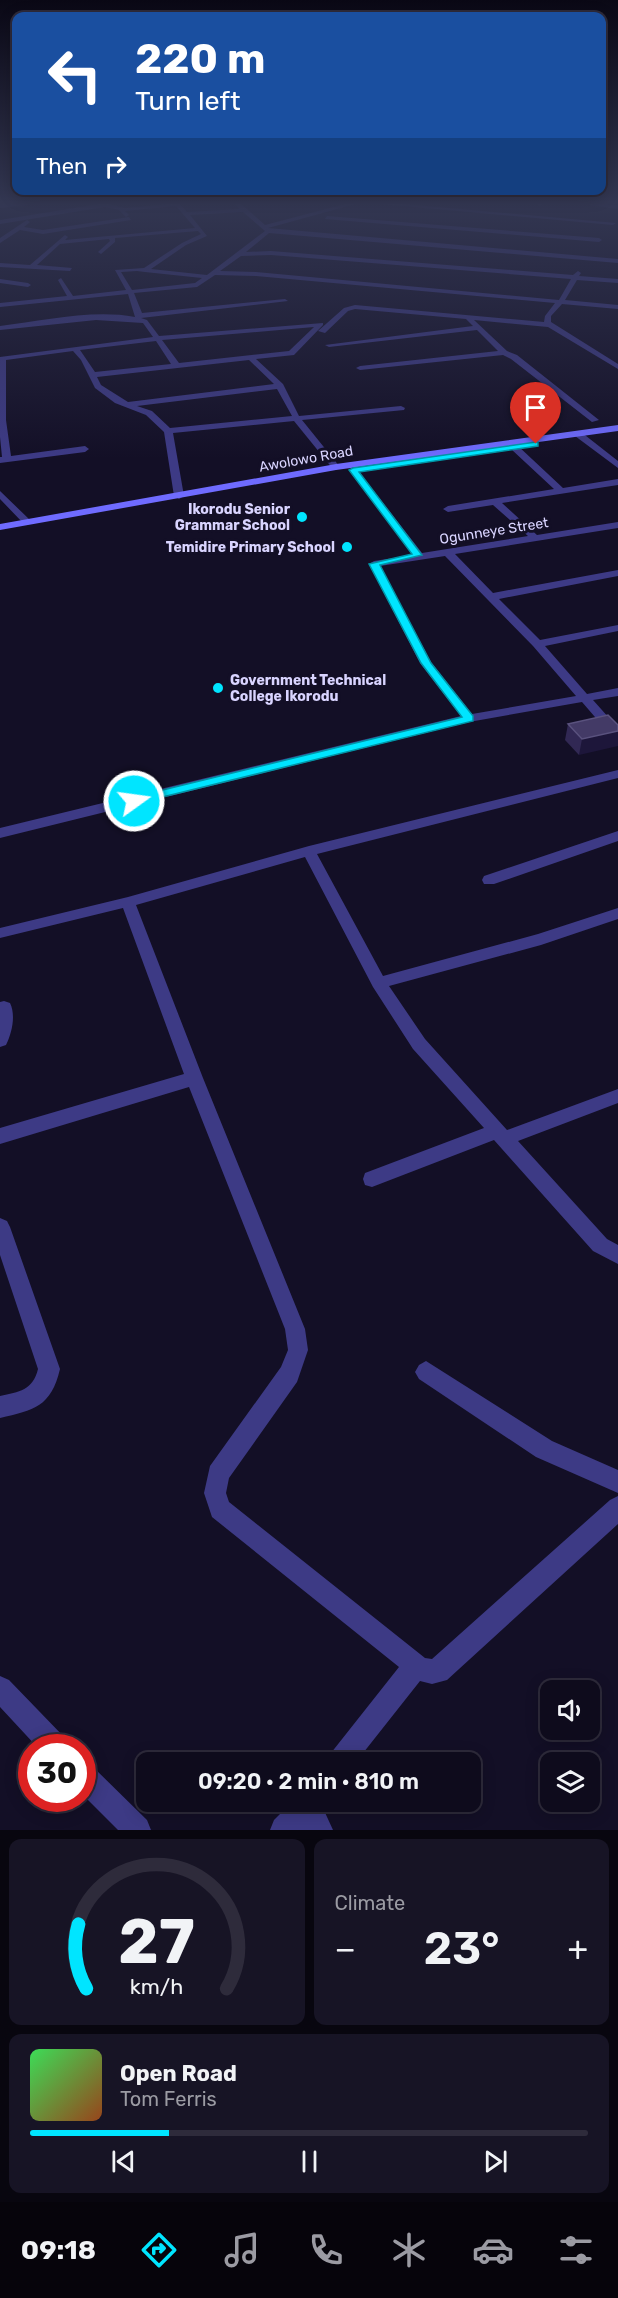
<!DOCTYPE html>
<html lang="en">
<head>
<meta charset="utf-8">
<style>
	body { margin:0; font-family:Rubik,sans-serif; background:#171425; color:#f1f3f6; height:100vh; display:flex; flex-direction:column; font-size:22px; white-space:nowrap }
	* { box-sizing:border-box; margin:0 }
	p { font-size:20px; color:#9b9ba3 }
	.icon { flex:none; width:33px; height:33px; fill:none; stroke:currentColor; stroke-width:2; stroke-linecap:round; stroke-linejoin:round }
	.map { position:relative; height:1830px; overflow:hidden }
	.details { display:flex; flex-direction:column; gap:9px; padding:9px; background:#08060f; flex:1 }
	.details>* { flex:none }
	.top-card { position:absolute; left:12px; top:12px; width:594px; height:183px; border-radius:12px; box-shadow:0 3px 15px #0003,0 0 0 2px #2e2b3b; background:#1a4fa0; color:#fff; overflow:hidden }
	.fabs { position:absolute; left:540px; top:1680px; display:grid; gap:12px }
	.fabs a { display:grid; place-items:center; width:60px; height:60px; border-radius:12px; background:#0e0b1c; box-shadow:0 3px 15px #0003,0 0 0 2px #2e2b3b; font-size:30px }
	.speed { position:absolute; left:18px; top:1734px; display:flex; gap:12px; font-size:30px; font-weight:700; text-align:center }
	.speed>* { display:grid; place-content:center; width:78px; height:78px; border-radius:50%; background:#0e0b1c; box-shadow:0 3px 15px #0003,0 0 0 2px #2e2b3b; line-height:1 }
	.speed .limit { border:9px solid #d22; background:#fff; color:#111 }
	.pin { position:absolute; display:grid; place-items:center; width:51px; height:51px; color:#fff; margin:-62px -26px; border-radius:50% 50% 50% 0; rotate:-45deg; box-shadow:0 0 6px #0007 }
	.pin .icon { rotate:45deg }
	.me { position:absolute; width:66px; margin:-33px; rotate:76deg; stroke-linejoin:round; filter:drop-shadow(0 0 4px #0008) }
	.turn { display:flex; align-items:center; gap:21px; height:126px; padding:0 24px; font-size:27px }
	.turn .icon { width:78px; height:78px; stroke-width:2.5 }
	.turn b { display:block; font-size:42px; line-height:51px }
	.then { display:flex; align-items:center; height:57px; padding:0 24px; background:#0003; gap:12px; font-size:22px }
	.big { font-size:45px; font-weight:600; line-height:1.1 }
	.details .card { flex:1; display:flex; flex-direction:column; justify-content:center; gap:9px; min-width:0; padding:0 21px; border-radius:12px; background:#171425 }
	.details .dial { align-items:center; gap:0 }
	.dial svg { height:156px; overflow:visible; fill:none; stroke:#2e2b3b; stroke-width:7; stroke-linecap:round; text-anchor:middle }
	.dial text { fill:#f1f3f6; stroke:none }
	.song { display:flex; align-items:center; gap:18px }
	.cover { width:72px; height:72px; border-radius:9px; background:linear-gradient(135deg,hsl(130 70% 55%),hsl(20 70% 35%)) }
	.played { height:6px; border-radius:3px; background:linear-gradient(90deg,#00e5ff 25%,#2e2b3b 25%) }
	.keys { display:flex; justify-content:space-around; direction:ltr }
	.heat { display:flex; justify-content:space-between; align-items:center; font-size:33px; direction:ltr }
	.details .tiles { flex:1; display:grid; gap:9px; grid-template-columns:1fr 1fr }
	.card:last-child { grid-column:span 2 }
	.trip { position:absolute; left:136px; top:1752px; width:345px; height:60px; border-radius:12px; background:#0e0b1c; box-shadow:0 3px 15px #0003,0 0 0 2px #2e2b3b; font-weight:600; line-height:60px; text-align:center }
	.dock { display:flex; height:96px; justify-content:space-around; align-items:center; background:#06040b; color:#9b9ba3 }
	.dock .icon { width:42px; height:42px }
	.dock .on { color:#00e5ff }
	.dock b { font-size:27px; color:#f1f3f6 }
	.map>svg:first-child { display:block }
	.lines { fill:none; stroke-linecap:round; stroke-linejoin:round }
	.street { fill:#3d3a85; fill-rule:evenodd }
	.secondary { fill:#6f6bff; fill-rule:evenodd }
	.wall { fill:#312854 }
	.shaded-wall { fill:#1d163a }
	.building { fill:#433a66; stroke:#5a527e; stroke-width:1.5 }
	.route { fill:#00e5ff; stroke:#0095a6; stroke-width:1.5 }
	.poi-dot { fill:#00e5ff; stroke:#130f26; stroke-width:2 }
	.labels { text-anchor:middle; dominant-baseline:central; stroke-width:6; stroke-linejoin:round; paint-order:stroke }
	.far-street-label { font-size:14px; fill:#d9d4ff; stroke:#130f26 }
	.far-poi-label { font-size:14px; font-weight:bold; fill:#d9d4ff; stroke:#130f26; text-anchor:end }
</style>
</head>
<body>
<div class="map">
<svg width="618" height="1830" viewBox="0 0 618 1830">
	<rect width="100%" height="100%" fill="#130f26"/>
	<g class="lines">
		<path class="street" d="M30,203L27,205L0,208V204Z
			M105,203L125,208L179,203L187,212L240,209L234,203H240L265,225L349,203H359L268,228L618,259V263L269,233L246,252L271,251L573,275L578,271L581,273L579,276L618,279V283L577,280L565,300L618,305V309L562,304L551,316V322L618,364V369L548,327L474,320L507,351L517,355L599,420L592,422L511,359L503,355L360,370L356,368L360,366L498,351L477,330L329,347L325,345L473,326L466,319L355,309L348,311L325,333L318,331L344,308L355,305L544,322L545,316L555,303L256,276L215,275L197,287L134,293L142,313L285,299L288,301L141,318L147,320L159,336L323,323V325L294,355L256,359L283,384L299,416L401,406L405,408L404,410L302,420L340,467L336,470L333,469L294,421L173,433L184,496L179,499L174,496L164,432L146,415L115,403L95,388L81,360L73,351L6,360V420L11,456L85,446L89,449L85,452L0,463V457H2L0,437V357L153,337L143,323L96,320L0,330V326C43,321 92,309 135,317L128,294L0,307V303L67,296L58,280L61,278L73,296L126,290L115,270L144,268L182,243L201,234L198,231L115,238V242L101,254L98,252L110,241L109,239L60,244L37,265L72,268L70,271L0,267V263L30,265L65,235L68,237L65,240L195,228L176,206L125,211L129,215L126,217L119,210L105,207L0,224V220ZM243,212L265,231L207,275L151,269L186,245L207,236L190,215ZM271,255L571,279L559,300L256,272L220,271L241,256ZM137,271L145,272L202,278L195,283L132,290L121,272ZM314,327L289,351L179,363L162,340ZM156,341L171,364L95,372L80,350ZM249,360L274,384L128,402L101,385L97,377ZM277,389L292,416L170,428L152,411L137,406Z
			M369,203H393L616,223L613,225Z
			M544,203L540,206L537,204L538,203Z
			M587,203L618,205V209L590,205Z
			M327,216L599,238L602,240L599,242L325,219Z
			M129,217L131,220L43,234L20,230L0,243V238L27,220L30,222L24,227L43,230Z
			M0,279L28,283L31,285L28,287L0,283Z
			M575,432H581L618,461V468L575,436Z
			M511,445H517L563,488L618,479V485L502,503L537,535L618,522V528L455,554L493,593L618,570V576L499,599L540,640L618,625V631L545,646L587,694L618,688V696L593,700L618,728V740L614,739L582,702L469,722L0,838V828L461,716L420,663L369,564L374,561L413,555L349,470L356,468L422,553L528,536L493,505L448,512L443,509L448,506L554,489L511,449ZM445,556L533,646L576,696L472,714L431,662L380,566Z
			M0,491L30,520V524H24L0,499Z
			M618,770V778L317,854L383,976L538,934L618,908V919L541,945L389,986L425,1039L507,1130L618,1089V1103L518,1141L607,1239L618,1245V1264L593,1251L494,1140L372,1187L365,1185L363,1179L365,1173L484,1128L413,1049L373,987L305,857L136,905L203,1078L305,1329L308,1350L297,1382L229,1478L226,1493L229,1502L425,1658L432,1659L610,1500L618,1496V1524L447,1680L432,1684L420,1681L356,1762H327L331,1753L399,1667L212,1517L204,1493L210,1466L281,1367L288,1350L285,1329L189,1087L0,1144V1128L184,1074L123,908L0,938V928L128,897L309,846Z
			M618,831V841L494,884H484L482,880L484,876Z
			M4,1001L10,1003C16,1015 12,1033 6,1045L0,1047V1002Z
			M0,1218L7,1221L10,1227L60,1369C51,1407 34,1410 0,1418V1396C19,1392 33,1390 38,1369L0,1255Z
			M426,1361L552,1441L618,1470V1493L536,1457L419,1379L415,1372L419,1365Z
			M0,1676L9,1680L66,1739L70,1748H38L0,1707Z
			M82,1761L91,1765L147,1820L151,1830H118L82,1794Z
			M292,1802H323L322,1806L333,1830H270L274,1820Z"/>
		<path class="secondary" d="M618,425V431L336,470L0,530V524L336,464Z"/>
	</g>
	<path class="wall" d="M608,715L579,755L565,740L568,724Z"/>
	<path class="shaded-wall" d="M618,731V746L579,755L582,739Z"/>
	<path class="building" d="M608,715L618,725V731L582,739L568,724Z"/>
	<linearGradient id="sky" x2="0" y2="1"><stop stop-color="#0a0815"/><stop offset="0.44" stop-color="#333752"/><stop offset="1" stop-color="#333752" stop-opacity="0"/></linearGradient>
	<rect width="618" height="459" fill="url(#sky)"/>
	<path class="route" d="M536,442H538V446L359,472L422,555L380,565L431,663L473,716V721L134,804L130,803L128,801L134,797L462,717L421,663L369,564L412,554L349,470L353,468Z"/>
	<g class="poi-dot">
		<circle cx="302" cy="517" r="6"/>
		<circle cx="347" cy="547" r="6"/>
		<circle cx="218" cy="688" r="6"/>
	</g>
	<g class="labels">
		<g class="far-street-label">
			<text transform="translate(306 459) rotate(-10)">Awolowo Road</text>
			<text transform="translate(494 531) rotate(-9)">Ogunneye Street</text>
		</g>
		<g class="far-poi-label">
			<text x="290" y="509">Ikorodu Senior<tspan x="290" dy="16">Grammar School</tspan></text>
			<text x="335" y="547">Temidire Primary School</text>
			<text x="230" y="680" text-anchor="start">Government Technical<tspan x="230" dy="16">College Ikorodu</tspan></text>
		</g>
	</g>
</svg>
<div class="fabs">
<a><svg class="icon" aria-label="sound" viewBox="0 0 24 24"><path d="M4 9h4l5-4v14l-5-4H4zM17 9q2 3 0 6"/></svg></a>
<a><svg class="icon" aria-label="layers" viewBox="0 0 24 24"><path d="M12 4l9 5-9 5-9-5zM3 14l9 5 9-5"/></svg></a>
</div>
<div class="speed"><div class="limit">30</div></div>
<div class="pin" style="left:536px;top:444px;background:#d93025"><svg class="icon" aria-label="arrive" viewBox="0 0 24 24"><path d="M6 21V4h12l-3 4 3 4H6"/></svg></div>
<svg class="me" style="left:134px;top:801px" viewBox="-20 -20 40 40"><circle r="17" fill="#00e5ff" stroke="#fff" stroke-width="3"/><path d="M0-11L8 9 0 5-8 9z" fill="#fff"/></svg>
<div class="trip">09:20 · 2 min · 810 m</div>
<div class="top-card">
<div class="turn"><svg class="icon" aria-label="left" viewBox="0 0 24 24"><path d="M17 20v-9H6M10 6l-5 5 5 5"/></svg><div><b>220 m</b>Turn left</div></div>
<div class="then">Then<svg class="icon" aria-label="right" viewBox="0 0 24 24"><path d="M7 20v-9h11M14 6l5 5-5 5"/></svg></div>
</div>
</div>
<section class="details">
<div class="tiles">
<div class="card dial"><svg viewBox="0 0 100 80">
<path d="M14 69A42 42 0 1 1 86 69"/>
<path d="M14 69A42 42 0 0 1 10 36" stroke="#00e5ff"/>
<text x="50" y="56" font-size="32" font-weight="700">27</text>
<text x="50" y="72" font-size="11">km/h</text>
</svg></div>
<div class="card"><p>Climate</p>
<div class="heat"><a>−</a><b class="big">23°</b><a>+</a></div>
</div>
<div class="card">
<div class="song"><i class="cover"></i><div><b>Open Road</b><p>Tom Ferris</p></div></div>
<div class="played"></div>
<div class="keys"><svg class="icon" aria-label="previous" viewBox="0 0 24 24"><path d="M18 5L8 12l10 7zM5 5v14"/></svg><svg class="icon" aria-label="pause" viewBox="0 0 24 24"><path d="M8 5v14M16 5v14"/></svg><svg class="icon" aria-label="next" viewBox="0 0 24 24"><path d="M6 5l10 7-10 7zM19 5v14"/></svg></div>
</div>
</div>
</section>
<nav class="dock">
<b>09:18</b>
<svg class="icon on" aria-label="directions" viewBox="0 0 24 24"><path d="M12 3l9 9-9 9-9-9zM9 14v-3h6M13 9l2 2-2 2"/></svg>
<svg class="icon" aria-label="music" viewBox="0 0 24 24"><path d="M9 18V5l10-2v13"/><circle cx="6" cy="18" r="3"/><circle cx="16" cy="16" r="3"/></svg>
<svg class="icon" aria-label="phone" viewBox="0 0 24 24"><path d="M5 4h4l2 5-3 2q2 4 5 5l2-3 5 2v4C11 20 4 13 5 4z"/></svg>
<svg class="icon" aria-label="climate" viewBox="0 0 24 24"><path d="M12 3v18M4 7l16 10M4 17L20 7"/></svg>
<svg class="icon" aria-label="car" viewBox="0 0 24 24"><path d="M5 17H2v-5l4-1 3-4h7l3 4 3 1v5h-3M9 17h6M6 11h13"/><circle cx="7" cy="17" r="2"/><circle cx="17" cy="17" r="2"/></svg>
<svg class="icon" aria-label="filters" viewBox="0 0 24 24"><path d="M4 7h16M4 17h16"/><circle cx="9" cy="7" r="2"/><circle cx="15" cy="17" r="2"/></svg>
</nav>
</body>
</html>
